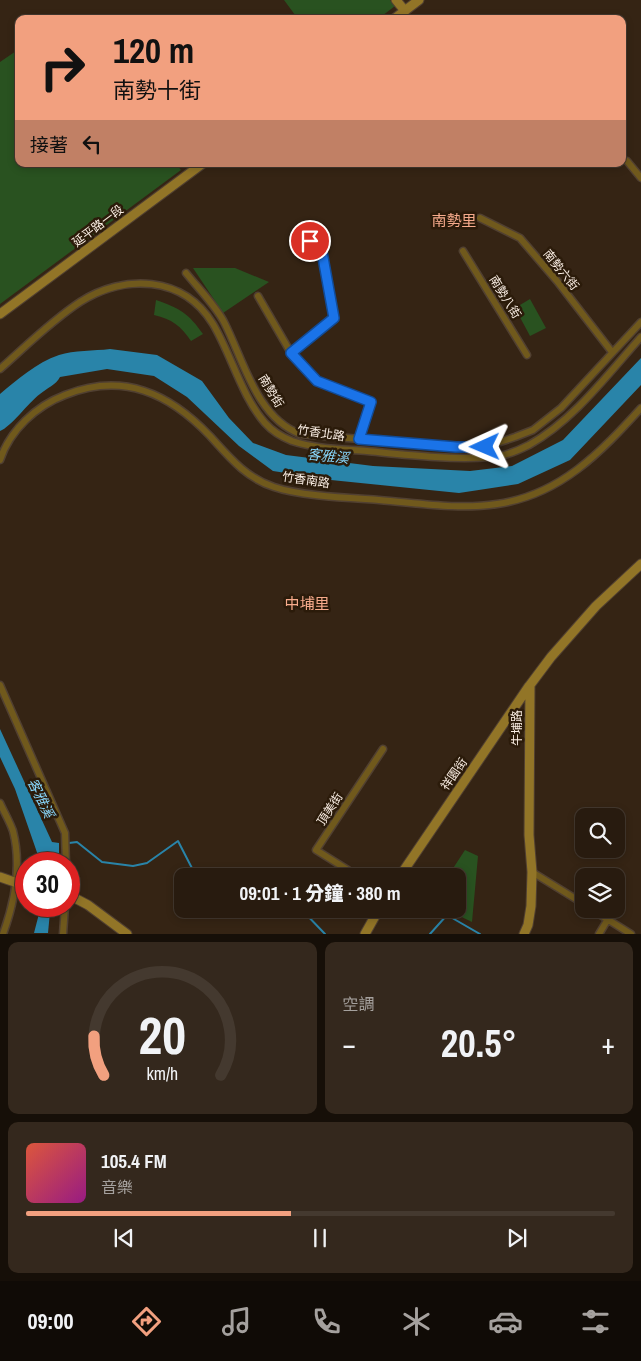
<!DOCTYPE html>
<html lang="zh-TW">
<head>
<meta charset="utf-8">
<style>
	body { margin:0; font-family:"Archivo Narrow","Noto Sans TC",sans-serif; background:#34281d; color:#f1f3f6; height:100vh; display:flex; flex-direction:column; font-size:19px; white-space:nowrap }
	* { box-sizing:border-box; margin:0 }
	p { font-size:16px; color:#a5a19e }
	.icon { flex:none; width:28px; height:28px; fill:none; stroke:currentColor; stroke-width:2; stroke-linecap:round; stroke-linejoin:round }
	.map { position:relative; height:934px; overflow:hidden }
	.panel { display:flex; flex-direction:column; gap:8px; padding:8px; background:#160f08; flex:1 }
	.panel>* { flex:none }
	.top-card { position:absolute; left:15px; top:15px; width:611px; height:152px; border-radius:10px; box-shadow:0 2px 8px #0003,0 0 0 1px #44392f; background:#f2a07f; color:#111; overflow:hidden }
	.buttons { position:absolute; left:575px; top:808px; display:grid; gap:10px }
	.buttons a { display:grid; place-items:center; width:50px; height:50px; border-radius:10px; background:#281b0f; box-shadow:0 2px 8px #0003,0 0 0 1px #44392f; font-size:25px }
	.speed { position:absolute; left:15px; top:852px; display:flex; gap:10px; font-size:25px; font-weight:700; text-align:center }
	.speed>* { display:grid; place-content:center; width:65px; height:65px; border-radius:50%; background:#281b0f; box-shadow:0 2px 8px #0003,0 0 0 1px #44392f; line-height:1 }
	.speed .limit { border:8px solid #d22; background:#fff; color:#111 }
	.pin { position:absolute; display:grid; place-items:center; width:42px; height:42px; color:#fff; margin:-21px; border:2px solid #fff; border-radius:50%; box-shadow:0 1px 5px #0007 }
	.me { position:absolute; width:55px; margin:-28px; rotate:269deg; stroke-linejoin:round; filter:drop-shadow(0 0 4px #0008) }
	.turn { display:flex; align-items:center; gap:18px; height:105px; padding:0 15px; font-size:22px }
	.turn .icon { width:65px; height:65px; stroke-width:2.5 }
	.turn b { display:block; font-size:35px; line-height:42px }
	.then { display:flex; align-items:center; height:48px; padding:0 15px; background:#0003; gap:10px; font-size:19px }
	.big { font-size:38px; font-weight:800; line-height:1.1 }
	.panel .tile { flex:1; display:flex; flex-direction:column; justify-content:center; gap:8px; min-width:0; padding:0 18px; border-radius:10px; background:#34281d }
	.panel .dial { align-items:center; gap:0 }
	.dial svg { height:130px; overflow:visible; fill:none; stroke:#44392f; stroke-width:7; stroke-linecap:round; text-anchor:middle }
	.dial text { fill:#f1f3f6; stroke:none }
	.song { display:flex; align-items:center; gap:15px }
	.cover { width:60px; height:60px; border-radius:8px; background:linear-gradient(135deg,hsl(10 70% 55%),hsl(310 70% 35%)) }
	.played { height:5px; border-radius:2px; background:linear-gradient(90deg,#f2a07f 45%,#44392f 45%) }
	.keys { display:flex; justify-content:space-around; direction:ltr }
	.heat { display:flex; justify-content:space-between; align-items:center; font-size:28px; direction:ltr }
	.panel .tiles { flex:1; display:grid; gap:8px; grid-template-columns:1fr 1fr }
	.tile:last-child { grid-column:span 2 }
	.trip { position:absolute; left:174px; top:868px; width:292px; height:50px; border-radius:10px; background:#281b0f; box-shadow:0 2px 8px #0003,0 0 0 1px #44392f; font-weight:800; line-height:50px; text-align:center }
	.menu { display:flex; height:80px; justify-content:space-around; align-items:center; background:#100b06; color:#a5a19e }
	.menu .icon { width:35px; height:35px }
	.menu .selected { color:#f2a07f }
	.menu b { font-size:22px; color:#f1f3f6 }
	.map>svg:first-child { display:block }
	.green { fill:#295220 }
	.water { fill:#2984a9 }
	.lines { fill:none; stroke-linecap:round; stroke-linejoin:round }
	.stream { stroke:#2984a9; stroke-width:2 }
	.street-casing { stroke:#514031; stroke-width:9 }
	.secondary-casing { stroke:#514031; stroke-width:11 }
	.street { stroke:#70591c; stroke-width:6 }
	.secondary { stroke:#927527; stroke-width:9 }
	.route-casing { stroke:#114b97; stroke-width:12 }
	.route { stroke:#1a73e8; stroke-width:9 }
	.labels { text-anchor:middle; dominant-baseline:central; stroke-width:5; stroke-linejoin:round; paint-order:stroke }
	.street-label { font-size:12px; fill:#fbefe5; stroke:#2b1b0a }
	.water-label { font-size:14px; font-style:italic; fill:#88d7fc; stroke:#2b1b0a }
	.quarter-label { font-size:15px; fill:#f7ab8c; stroke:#2b1b0a }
</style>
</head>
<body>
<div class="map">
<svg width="641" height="934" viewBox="0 0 641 934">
	<rect width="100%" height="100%" fill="#352414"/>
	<path class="green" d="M284,0H390L395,6L378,19H298Z
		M19,49V164H176L181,170L0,304V62Z
		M193,268H235L269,282L223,313Z
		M530,299L546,328L530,336L515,308Z
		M156,300C180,308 189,314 203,334L191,341C181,326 172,319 154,315Z
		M465,850L478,856L472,922L445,909L424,914L428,909H458V876H448Z"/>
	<path class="water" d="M110,349L157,355L202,381L229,418L253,443L286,455L373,466L470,471L512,466L563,440L641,358V385L570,460L518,484L459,493L331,480L273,471L239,446L187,397L154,376L107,369L60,377C56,385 47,388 40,394C28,403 11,427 0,431V394C18,379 36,363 59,355C74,350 94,351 110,349Z
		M0,729L52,842L59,843V864H41L15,789L0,757Z
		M41,906H54L50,912L48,933H34Z"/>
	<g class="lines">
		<path class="stream" d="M69,843L77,842L102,862L133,866L147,863L178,841L196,876
			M301,909L325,934
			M430,934L447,915L480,934"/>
		<defs>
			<path id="street" d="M627,161L641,178
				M480,218L520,238L557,281L612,352
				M463,251L527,355
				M186,273C198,288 215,305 224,322C244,361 256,417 300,434L456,447H485L515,437L533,430L561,408L641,322
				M258,296L291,353L317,381L371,402L359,439
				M291,353L333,318L322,252L310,241
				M0,369C25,347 51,321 80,302C124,274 183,275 213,324C231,354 242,397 265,423C272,431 282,437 292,441C316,449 342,449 367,451C408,455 450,460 491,457C502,457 519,450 529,445C574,420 607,375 641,337
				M0,460C10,430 36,406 65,395C123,372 169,393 210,436C229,457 246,478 274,487C300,496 351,498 379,500C418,503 458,510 497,504C560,495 600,453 641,408
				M0,685L65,833L66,864
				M0,803C4,812 10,822 13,831C22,866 15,901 3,934
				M348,870L316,850L383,749
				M532,872L584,904
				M591,909L631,934
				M63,934L65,906
				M599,934L608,919"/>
			<path id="secondary" d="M396,0L405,11
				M394,19L419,0
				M0,314L202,164
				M400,876L529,686
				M0,877L26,886
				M69,895L88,905L127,934
				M365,934L379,909
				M524,934L528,925L531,906L532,872L529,835L530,685L551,657L596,606L641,564"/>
		</defs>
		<use href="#street" class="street-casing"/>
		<use href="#secondary" class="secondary-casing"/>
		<use href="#street" class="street"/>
		<use href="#secondary" class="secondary"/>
	</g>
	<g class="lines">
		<defs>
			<path id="route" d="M310,241L322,252L334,318L291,353L317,381L371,402L359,439L456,447H485"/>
		</defs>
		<use href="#route" class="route-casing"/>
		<use href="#route" class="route"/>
	</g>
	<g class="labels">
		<g class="street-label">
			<text transform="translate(98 226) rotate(-37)">延平路一段</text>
			<text transform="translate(561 270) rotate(51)">南勢六街</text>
			<text transform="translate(505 297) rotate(58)">南勢八街</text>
			<text transform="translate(271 391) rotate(59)">南勢街</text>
			<text transform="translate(321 433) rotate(9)">竹香北路</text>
			<text transform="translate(306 480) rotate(8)">竹香南路</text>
			<text transform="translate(517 728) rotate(-90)">牛埔路</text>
			<text transform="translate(454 774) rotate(-55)">祥園街</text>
			<text transform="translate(330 809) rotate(-57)">頂美街</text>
		</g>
		<g class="water-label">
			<text transform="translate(328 456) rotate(6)">客雅溪</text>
			<text transform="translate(41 798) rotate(64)">客雅溪</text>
		</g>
		<g class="quarter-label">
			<text x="454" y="220">南勢里</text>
			<text x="307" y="603">中埔里</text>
		</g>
	</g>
</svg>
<div class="buttons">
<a><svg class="icon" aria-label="search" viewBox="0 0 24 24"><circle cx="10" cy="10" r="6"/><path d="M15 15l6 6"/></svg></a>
<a><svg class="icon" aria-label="layers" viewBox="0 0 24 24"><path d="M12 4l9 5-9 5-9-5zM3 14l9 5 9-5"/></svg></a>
</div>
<div class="speed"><div class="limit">30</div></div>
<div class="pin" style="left:310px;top:241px;background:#d93025"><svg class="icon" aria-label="arrive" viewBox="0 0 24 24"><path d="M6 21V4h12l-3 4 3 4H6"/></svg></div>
<svg class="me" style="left:485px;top:447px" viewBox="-20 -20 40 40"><path d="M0-17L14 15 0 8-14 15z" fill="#1a73e8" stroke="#fff" stroke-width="4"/></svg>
<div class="trip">09:01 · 1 分鐘 · 380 m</div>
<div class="top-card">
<div class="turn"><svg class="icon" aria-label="right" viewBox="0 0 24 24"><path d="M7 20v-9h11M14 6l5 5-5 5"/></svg><div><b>120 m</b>南勢十街</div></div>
<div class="then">接著<svg class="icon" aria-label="left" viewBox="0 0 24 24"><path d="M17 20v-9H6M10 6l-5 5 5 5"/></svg></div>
</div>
</div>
<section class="panel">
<div class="tiles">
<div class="tile dial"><svg viewBox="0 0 100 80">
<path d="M14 69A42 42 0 1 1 86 69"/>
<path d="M14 69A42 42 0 0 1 8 45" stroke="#f2a07f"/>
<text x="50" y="56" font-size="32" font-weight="700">20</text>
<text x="50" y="72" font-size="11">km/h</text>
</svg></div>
<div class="tile"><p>空調</p>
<div class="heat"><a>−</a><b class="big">20.5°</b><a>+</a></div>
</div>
<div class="tile">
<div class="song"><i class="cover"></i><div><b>105.4 FM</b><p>音樂</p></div></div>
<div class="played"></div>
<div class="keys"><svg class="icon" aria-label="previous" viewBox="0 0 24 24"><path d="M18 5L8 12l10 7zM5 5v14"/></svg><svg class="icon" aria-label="pause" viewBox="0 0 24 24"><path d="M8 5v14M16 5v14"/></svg><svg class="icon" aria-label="next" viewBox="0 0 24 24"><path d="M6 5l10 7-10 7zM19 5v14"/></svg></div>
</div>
</div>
</section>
<nav class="menu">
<b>09:00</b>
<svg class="icon selected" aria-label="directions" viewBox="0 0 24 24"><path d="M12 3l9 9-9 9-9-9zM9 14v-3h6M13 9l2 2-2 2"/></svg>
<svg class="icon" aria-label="music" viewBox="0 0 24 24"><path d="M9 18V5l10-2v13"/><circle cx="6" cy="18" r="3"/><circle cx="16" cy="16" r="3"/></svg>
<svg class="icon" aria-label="phone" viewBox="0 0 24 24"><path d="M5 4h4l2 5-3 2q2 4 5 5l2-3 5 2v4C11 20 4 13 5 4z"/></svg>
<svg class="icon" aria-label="climate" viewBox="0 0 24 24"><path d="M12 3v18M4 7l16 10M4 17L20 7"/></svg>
<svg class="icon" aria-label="car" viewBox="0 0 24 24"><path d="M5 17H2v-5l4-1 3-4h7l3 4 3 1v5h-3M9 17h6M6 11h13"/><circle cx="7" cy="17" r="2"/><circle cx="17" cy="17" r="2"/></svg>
<svg class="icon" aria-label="filters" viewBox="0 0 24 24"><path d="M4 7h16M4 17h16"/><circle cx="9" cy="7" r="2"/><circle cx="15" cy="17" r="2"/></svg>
</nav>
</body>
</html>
